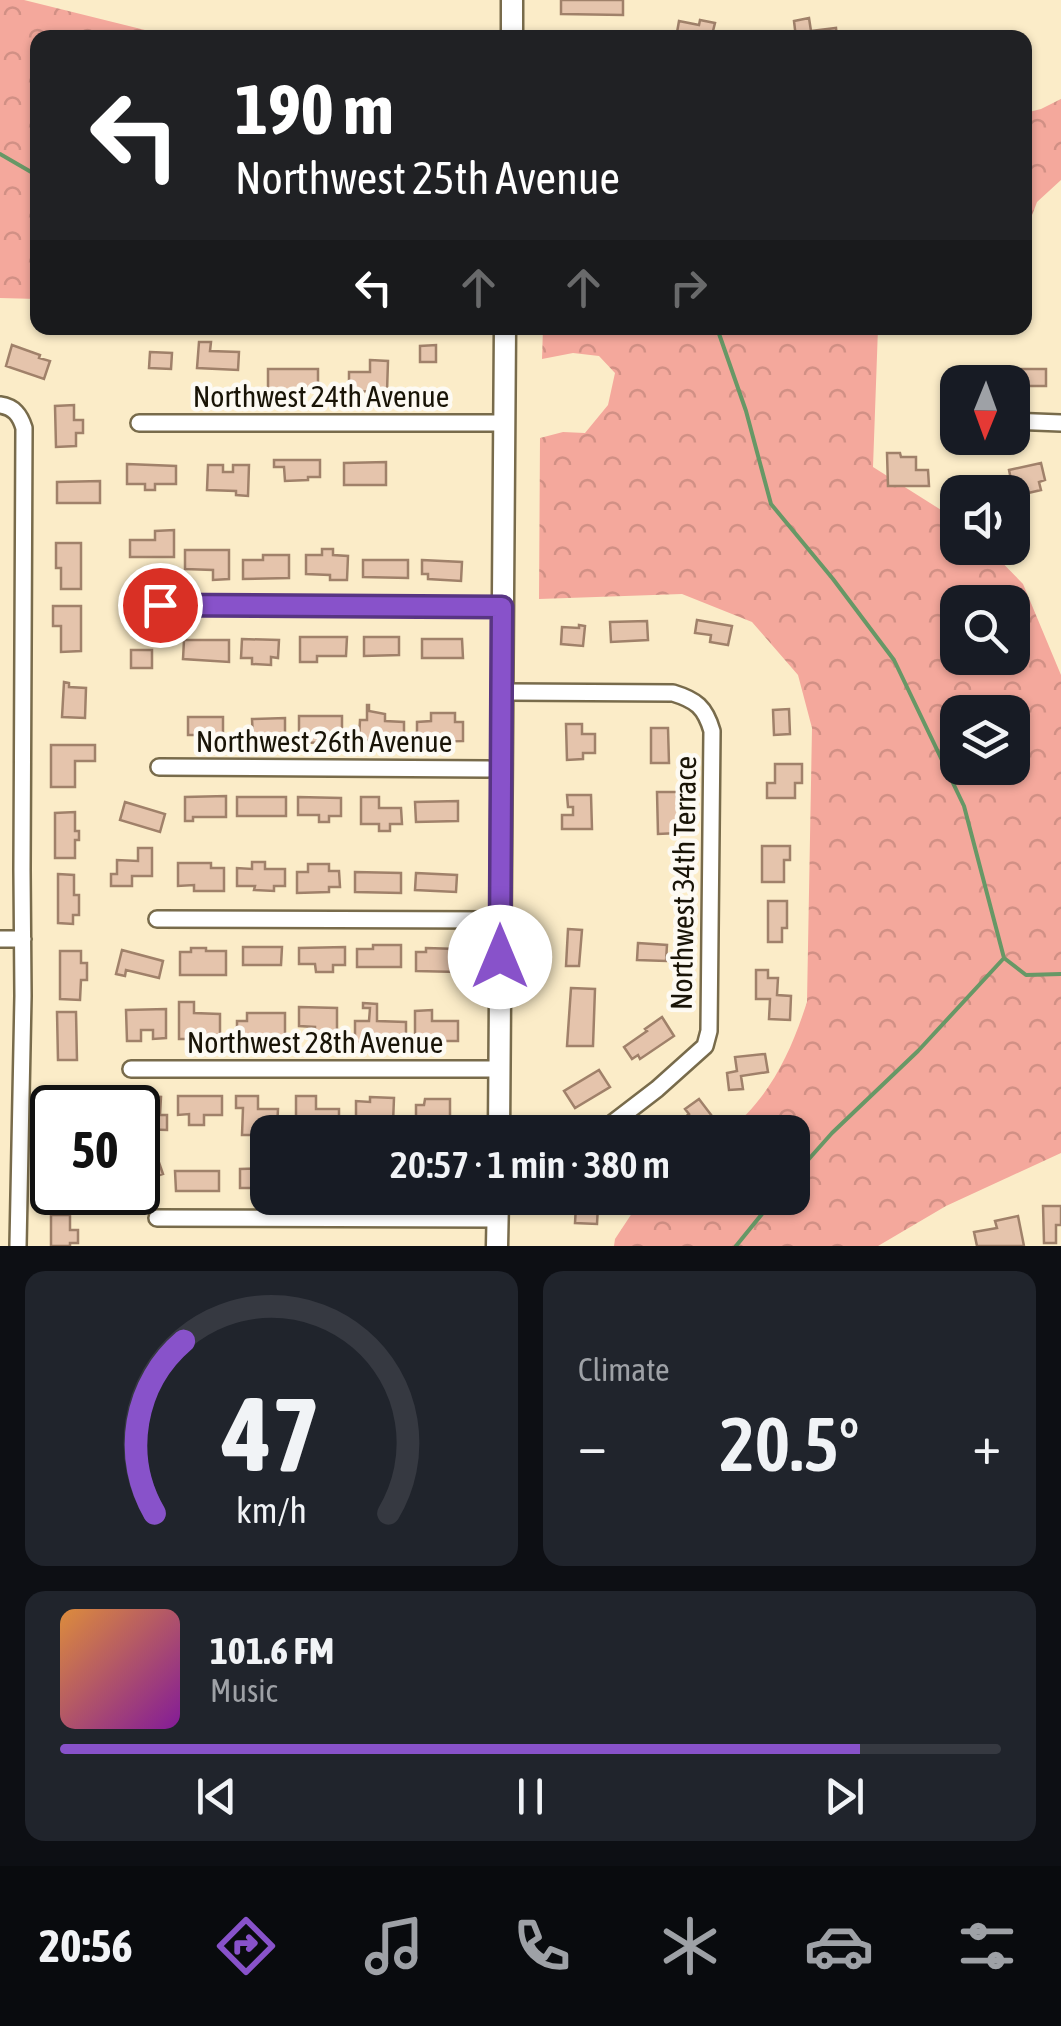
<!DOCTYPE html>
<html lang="en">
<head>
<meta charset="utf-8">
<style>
	body { margin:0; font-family:"Asap Condensed",sans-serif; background:#20242c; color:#f1f3f6; height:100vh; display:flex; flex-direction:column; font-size:38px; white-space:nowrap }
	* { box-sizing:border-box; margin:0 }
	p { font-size:32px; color:#9ea1a6 }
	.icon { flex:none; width:55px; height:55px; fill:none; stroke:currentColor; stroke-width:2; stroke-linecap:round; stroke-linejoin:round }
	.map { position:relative; height:1246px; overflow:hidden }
	.details { display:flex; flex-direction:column; gap:25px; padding:25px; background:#0d0f14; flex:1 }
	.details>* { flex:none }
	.top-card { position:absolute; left:30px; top:30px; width:1002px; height:305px; border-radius:20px; box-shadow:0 2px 8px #0004; background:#202124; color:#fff; overflow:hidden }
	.needle { width:65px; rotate:181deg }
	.buttons { position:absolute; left:940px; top:365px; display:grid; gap:20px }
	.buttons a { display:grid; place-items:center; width:90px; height:90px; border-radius:20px; background:#171b24; box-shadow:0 2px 8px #0004; font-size:50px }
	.speed { position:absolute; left:30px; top:1085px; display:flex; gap:20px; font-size:50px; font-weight:700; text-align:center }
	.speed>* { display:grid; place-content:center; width:130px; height:130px; border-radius:50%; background:#171b24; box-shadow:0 2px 8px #0004; line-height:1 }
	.speed .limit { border:5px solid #111; border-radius:15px; background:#fff; color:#111 }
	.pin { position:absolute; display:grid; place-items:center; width:85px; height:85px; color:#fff; margin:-42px; border:5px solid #fff; border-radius:50%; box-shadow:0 2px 10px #0007 }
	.me { position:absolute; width:110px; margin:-55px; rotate:0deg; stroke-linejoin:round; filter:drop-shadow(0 0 8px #0008) }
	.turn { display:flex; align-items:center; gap:35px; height:210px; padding:0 40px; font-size:45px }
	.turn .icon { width:130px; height:130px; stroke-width:2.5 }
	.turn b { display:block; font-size:70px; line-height:85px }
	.lanes { display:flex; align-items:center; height:95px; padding:0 40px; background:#0003; justify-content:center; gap:50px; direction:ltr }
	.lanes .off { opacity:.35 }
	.big { font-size:75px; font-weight:600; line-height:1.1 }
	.details .widget { flex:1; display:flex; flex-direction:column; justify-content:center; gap:15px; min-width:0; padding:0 35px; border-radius:20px; background:#20242c }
	.details .dial { align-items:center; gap:0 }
	.dial svg { height:260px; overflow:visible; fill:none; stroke:#363941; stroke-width:7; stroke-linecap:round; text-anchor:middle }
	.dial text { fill:#f1f3f6; stroke:none }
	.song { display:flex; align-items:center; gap:30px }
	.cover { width:120px; height:120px; border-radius:15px; background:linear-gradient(135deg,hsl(30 70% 55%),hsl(290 70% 35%)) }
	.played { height:10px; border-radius:5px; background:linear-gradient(90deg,#8852ca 85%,#363941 85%) }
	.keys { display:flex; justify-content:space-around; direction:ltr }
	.heat { display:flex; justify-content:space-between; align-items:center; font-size:55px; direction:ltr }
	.details .tiles { flex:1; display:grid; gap:25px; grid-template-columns:1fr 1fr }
	.widget:last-child { grid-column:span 2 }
	.trip { position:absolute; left:250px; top:1115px; width:560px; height:100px; border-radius:20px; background:#171b24; box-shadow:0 2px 8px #0004; font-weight:600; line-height:100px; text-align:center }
	.tab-bar { display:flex; height:160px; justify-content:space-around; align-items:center; background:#090b0e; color:#9ea1a6 }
	.tab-bar .icon { width:70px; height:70px }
	.tab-bar .current { color:#8852ca }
	.tab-bar b { font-size:45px; color:#f1f3f6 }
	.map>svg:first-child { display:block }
	.forest { fill:url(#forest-crowns); fill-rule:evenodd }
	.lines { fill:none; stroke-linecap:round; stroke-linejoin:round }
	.stream { stroke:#679866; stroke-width:4 }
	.building { fill:#e5c4ac; stroke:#a0816a; stroke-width:2.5 }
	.minor-casing { stroke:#786b4b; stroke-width:20 }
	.secondary-casing { stroke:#786b4b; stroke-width:25 }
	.minor { stroke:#fff; stroke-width:15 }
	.secondary { stroke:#fff; stroke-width:20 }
	.route-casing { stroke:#583583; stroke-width:25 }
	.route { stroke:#8852ca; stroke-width:18 }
	.labels { text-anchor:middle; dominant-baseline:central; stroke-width:9; stroke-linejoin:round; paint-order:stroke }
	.street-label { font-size:30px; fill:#191407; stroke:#fdfaf3 }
</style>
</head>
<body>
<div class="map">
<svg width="1061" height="1246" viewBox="0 0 1061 1246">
	<defs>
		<pattern id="forest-crowns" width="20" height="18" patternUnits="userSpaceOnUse" patternTransform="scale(2.5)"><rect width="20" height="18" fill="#f4a89c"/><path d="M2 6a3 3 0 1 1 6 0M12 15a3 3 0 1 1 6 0" fill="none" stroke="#d19085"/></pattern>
	</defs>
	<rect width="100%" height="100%" fill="#fbecc8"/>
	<path class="forest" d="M0,0H24L145,30H309L323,37L38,38L37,299L0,298Z
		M1061,99V180L1037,202L1025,234V113L1041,109Z
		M543,328H878L873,467L957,520L958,548H988L1023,584L1061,675V1153L946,1206L878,1246H614L615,1239L642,1198H792V1132H726C769,1100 791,1052 807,1002L812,728L798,675L752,622L682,594L539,599L540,438L563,432L585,433L608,405L615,373L599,356L573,353L542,359ZM958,602H1012V658H958ZM958,712H1012V768H958Z"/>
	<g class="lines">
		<path class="stream" d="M0,154L38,176
			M717,328L746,411L771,504L833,579L894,660L964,806L1004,958L918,1051L832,1133L792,1178
			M1004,958L1026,975L1061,974
			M736,1246L775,1198"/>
	</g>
	<path class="building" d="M561,0H623V15L561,14Z
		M809,18L811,31L836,28L837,38H796L794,21Z
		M700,20L715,23L713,31L728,33V38H676L679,21L699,25Z
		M199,342H211L210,351L239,352L238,370L197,368Z
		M12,345L40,355L39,358L50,361L44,379L6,366Z
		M436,345V362H420V346Z
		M150,352L172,353L171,369L149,368Z
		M370,360L388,361L387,392L349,391V372H370Z
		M268,369H318V390H268Z
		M1010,369H1046V386H1012Z
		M74,405V420H83V433H76V446L56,447L55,406Z
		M887,453H900L901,457H916V470H928L929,486H888Z
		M274,460H320V477H308V480L285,481L284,467H274Z
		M386,462V485H344V463Z
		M1041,463L1045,480L1039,482L1041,490L1024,494L1022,487L1013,489L1009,470Z
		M127,464L176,466V484H155V490H145V484H127Z
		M208,465H223V472H233V465H249L248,496L236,495V491L207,490Z
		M100,481V503H57V482Z
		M174,530V557H130V540H155V531Z
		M56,543H81V589H61V568H56Z
		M322,549H333V555L348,556L347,580H330V575L306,574V555H322Z
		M185,550H229V579L213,580V570L185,569Z
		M263,555H289V578L243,579V560H263Z
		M363,560H408V578L363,577Z
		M422,560L462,562L461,581L428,579V574H422Z
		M53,606H81V651L61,652V626H53Z
		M697,620L732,626L728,645L710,642L711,635L695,633Z
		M647,621L648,640L611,642L610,622Z
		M579,625L585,626L583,646L561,644L562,627L579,628Z
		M300,637H347L346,656H317V662H300Z
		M364,637H399V655L364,656Z
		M242,639L279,640L278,658L271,657V665L252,664V658H241Z
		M422,639H462L463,658H422Z
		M184,640H229V662L183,659Z
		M131,650H152V668H131Z
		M64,682L69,683V687L86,688L85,718L62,717Z
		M367,705H369V711L385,714V721L404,722V740H359L360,720H367Z
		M789,709L790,734L774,735L773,710Z
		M431,713H455V722H463V741L417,742V722L431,721Z
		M299,716H342V742L299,743Z
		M188,717H223V735H188Z
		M285,718V737L253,738L252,719Z
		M566,724H582V734H595V753H583V759L567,760Z
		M651,728H668L669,763H651Z
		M51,745H95V761H75V787H51Z
		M775,764H802V783H795V798H767V783H775Z
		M657,792H678L679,833L658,834Z
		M567,795H591L592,829H562V815H573V807H568Z
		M226,796V817H193V821H185V797Z
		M237,797H286V816H237Z
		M298,797L341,798V816H329V822H319V815H298Z
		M361,797H379V808H401L402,824H390V831H379V824H361Z
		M458,801V821L416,822L415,802Z
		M125,802L165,814L160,832L120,820Z
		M75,812V831H79V840H75V858H55V813Z
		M762,846H790V860H784V882H762Z
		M138,848H152V876H132V886H111V874H117V860L138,861Z
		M252,862H265V869H285V886H274V891L254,890L255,886H237V868L252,869Z
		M178,863H211V868H224V891H194V885L178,886Z
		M308,864H329V871H339L340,887H329V892L297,893V872H308Z
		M355,872L401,873V893L355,892Z
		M416,873L457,875L456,892L415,890Z
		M58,874L74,875V895H79V915H73V924L58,923Z
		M768,901H787V928H782V942H768Z
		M568,929L582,930L579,966H566Z
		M638,943L667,945L666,961L637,960Z
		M373,945H401V967H357V949H373Z
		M243,947H282L281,965H243Z
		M345,947V965H333V972H316L315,964H299V948Z
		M191,948H206V951H226V975H180V952H191Z
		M426,948L458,949V972L416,971V952H426Z
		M122,950L163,961L159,978L126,970L125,976L116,974Z
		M60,951H81V963H87V980H81L80,1000L60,999Z
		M756,970H768V978H778L777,995L791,996L790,1020L769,1019L770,999H756Z
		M571,988L595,989L593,1046H567Z
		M179,1002H194V1013L220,1014V1035H194V1039H179Z
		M363,1003L377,1004V1021L406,1022V1043L355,1042V1021H369L370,1008H363Z
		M299,1007L337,1008V1040H315V1027L299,1026Z
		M166,1009V1038L153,1039V1030H141V1041H127L126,1010Z
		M432,1010V1021H458V1041H415V1011Z
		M57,1012H76L77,1060H58Z
		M247,1013H285V1037H237V1021H247Z
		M662,1017L674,1036L640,1059L638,1055L632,1059L624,1047L647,1031L645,1029Z
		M765,1054L768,1072L741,1076L743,1089L729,1090L727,1073L737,1071L735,1057Z
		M599,1070L610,1087L575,1108L564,1091Z
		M149,1096L161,1097L160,1115H167V1130L138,1129V1108L133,1107H149Z
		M178,1096H222V1115H204V1125H189V1114L178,1115Z
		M236,1096H258V1109H278L277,1129L265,1128V1135H242L243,1108H236Z
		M296,1096H316V1109H339V1122H329V1128H296Z
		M370,1097L394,1098L393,1123L370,1122V1117L356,1116V1101L370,1102Z
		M425,1099H450V1121H444V1132H432V1125H416V1105H424Z
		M699,1099L718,1124L707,1132H671L669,1130L689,1114L685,1109Z
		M156,1154L163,1174L138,1182V1159Z
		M268,1168V1188H240V1169Z
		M175,1171H219V1191H176Z
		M576,1205L598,1206L597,1224L575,1223Z
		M1043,1206H1061V1225H1056V1243H1044Z
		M51,1215H70V1230H78V1243H70V1246H51Z
		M1018,1216L1024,1246H977L974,1232L997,1228L995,1221Z"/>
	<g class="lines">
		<defs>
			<path id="minor" d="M0,405C14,407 20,415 24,428L22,870L23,996L18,1246
				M1012,421L1061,423
				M139,423H503
				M161,605L502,607
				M502,692L673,693C696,700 705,707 712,731L709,1031L705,1046L657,1089L601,1132
				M159,767L488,769
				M157,919L500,920
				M0,939H23
				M131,1069H499
				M157,1218L498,1219"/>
			<path id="secondary" d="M512,38V0
				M499,1132L505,328
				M497,1246L498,1198"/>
		</defs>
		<use href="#minor" class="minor-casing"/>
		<use href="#secondary" class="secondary-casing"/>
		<use href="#minor" class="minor"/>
		<use href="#secondary" class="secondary"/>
	</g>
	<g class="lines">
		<defs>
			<path id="route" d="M160,605L502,607L500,957"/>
		</defs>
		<use href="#route" class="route-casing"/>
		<use href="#route" class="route"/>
	</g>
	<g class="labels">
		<g class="street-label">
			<text x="321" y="396">Northwest 24th Avenue</text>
			<text x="324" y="741">Northwest 26th Avenue</text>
			<text transform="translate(683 883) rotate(-89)">Northwest 34th Terrace</text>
			<text x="315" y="1042">Northwest 28th Avenue</text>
		</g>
	</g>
</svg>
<div class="buttons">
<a><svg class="needle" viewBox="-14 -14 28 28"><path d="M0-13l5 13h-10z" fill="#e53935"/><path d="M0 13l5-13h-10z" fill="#9ea1a6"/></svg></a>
<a><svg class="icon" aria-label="sound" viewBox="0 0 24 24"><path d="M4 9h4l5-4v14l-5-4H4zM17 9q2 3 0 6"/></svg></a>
<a><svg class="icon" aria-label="search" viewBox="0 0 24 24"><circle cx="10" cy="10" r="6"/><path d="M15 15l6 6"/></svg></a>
<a><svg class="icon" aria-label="layers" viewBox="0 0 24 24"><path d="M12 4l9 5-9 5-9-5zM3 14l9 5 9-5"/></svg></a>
</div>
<div class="speed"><div class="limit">50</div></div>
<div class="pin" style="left:160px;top:605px;background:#d93025"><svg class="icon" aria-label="arrive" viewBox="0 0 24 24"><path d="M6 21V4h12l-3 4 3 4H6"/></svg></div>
<svg class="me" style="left:500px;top:957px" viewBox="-20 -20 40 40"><circle r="19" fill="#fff"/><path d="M0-13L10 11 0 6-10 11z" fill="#8852ca"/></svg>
<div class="trip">20:57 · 1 min · 380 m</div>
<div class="top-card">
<div class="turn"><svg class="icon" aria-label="left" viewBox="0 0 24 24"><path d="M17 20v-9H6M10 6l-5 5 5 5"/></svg><div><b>190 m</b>Northwest 25th Avenue</div></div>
<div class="lanes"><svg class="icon" aria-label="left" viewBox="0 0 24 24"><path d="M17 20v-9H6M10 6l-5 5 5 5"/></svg><svg class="icon off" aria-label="ahead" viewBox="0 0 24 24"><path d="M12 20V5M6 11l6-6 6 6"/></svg><svg class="icon off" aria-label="ahead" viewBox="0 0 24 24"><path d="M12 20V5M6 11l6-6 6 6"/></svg><svg class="icon off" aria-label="right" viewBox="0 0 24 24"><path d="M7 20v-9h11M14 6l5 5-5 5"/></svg></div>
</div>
</div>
<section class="details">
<div class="tiles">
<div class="widget dial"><svg viewBox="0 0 100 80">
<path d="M14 69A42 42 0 1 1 86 69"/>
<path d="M14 69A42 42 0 0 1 23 16" stroke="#8852ca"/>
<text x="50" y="56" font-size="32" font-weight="700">47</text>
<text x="50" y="72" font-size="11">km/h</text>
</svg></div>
<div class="widget"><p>Climate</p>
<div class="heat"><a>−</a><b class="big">20.5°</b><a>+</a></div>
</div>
<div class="widget">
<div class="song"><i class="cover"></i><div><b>101.6 FM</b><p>Music</p></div></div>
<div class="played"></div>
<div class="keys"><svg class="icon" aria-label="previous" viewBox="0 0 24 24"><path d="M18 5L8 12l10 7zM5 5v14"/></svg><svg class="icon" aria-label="pause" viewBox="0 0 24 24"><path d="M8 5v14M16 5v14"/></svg><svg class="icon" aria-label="next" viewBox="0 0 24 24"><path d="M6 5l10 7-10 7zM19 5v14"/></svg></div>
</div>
</div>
</section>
<nav class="tab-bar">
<b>20:56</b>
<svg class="icon current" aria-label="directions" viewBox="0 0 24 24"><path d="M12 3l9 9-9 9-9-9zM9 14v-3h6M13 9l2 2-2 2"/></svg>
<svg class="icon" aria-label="music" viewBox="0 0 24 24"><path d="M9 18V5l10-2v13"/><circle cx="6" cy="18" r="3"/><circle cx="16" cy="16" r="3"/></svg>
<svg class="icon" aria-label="phone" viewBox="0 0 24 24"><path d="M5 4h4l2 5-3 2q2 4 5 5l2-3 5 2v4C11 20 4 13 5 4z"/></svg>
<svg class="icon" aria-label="climate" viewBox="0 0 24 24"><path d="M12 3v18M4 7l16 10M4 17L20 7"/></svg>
<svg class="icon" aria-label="car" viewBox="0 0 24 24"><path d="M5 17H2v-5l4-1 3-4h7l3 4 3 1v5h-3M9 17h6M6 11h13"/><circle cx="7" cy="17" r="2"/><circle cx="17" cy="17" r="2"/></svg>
<svg class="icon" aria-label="filters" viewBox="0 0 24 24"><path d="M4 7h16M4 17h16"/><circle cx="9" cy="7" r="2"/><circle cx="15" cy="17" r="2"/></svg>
</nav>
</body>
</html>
